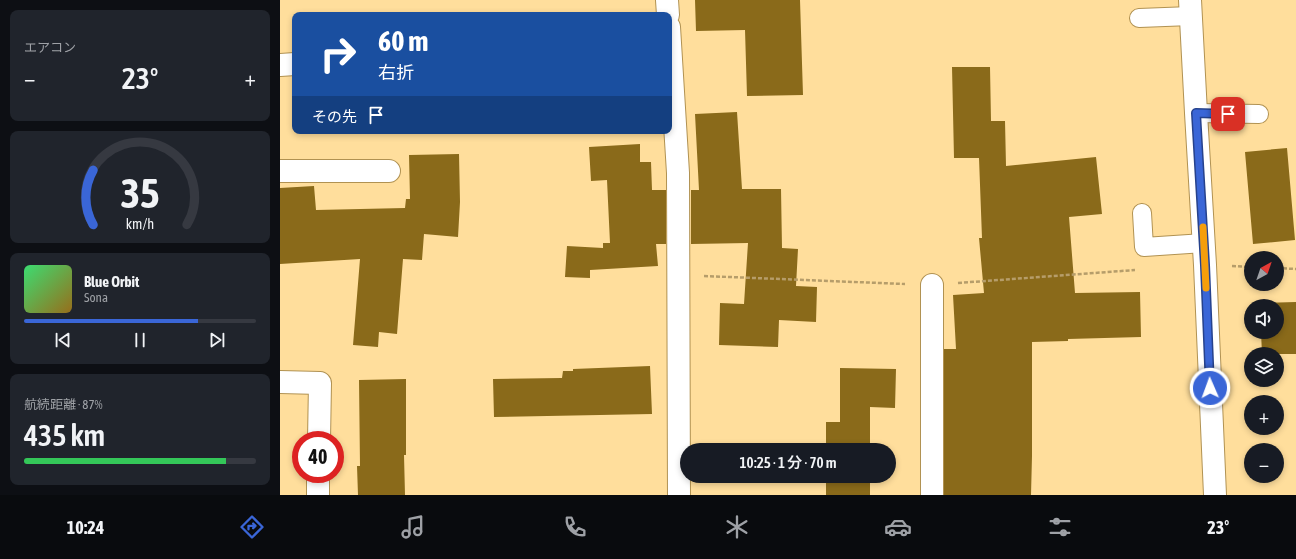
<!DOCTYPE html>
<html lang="ja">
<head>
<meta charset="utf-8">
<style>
	body { margin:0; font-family:"Asap Condensed","Noto Sans JP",sans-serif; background:#20242c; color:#f1f3f6; height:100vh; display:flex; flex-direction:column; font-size:15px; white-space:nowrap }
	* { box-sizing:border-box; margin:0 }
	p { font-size:13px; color:#9ea1a6 }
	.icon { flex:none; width:22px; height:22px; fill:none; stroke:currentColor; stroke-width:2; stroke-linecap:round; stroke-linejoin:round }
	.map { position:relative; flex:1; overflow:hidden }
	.panel { display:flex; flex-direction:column; gap:10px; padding:10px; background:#0d0f14; width:280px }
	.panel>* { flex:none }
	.guide { position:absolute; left:12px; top:12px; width:380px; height:122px; border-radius:8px; box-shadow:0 2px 6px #0003; background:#1a4fa0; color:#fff; overflow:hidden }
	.needle { width:26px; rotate:40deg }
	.buttons { position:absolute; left:964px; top:251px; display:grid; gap:8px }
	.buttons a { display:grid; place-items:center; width:40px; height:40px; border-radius:50%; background:#171b24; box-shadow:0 2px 6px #0003; font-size:20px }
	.speed { position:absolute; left:12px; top:431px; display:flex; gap:8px; font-size:20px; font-weight:700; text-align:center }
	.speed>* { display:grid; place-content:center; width:52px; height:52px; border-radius:50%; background:#171b24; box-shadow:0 2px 6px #0003; line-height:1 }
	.speed .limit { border:6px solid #d22; background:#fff; color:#111 }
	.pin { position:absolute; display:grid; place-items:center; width:34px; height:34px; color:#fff; margin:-17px; border-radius:8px; box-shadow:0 2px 6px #0006 }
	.me { position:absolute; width:44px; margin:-22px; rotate:358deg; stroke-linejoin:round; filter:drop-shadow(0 0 3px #0008) }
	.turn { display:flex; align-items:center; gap:14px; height:84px; padding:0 20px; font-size:18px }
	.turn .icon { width:52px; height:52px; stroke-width:2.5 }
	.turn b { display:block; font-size:28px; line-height:34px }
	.then { display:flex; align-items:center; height:38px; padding:0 20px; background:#0003; gap:8px; font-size:15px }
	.big { font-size:30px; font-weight:600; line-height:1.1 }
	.panel .card { flex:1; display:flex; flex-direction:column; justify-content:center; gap:6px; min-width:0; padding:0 14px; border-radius:8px; background:#20242c }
	.panel .dial { align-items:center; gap:0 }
	.dial svg { height:104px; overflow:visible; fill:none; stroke:#363941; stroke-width:7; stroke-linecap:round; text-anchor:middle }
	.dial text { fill:#f1f3f6; stroke:none }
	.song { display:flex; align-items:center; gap:12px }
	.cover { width:48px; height:48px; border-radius:6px; background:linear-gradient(135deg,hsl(140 70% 55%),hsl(40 70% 35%)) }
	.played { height:4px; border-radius:2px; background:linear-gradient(90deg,#3a66d7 75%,#363941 75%) }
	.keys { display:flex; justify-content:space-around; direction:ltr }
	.heat { display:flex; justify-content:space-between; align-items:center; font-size:22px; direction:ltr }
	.charge { height:6px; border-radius:3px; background:linear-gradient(90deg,#34c759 87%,#363941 0) }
	.trip { position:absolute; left:400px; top:443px; width:216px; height:40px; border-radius:20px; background:#171b24; box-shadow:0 2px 6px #0003; font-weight:600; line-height:40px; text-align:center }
	.dock { display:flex; height:64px; justify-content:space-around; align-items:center; background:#090b0e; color:#9ea1a6 }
	.dock .icon { width:28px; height:28px }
	.dock .selected { color:#3a66d7 }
	.dock b { font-size:18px; color:#f1f3f6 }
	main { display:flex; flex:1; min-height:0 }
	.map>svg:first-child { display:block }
	.building { fill:#8a6a1a }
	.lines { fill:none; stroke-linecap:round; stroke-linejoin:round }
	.service-casing { stroke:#b19252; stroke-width:20 }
	.minor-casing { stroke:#b19252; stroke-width:24 }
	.tertiary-casing { stroke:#b19252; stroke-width:24 }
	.path { stroke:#b69d6a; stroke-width:2.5; stroke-dasharray:4 2; stroke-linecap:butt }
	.service { stroke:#fff; stroke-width:18 }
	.minor { stroke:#fff; stroke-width:22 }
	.tertiary { stroke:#fff; stroke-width:22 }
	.route-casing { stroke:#26428c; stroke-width:10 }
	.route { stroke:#3a66d7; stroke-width:7 }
	.slow { stroke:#f59e0b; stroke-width:7 }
</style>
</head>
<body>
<main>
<section class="panel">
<div class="card"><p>エアコン</p>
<div class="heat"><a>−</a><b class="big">23°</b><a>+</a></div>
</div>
<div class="card dial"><svg viewBox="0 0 100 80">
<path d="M14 69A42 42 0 1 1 86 69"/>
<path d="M14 69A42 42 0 0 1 14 27" stroke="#3a66d7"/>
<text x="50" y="56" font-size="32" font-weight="700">35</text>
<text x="50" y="72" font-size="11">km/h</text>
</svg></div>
<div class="card">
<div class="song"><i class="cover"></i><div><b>Blue Orbit</b><p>Sona</p></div></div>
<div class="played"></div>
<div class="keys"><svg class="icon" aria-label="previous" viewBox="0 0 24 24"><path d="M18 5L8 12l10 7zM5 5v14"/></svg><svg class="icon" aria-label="pause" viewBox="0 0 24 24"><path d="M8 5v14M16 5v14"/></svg><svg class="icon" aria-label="next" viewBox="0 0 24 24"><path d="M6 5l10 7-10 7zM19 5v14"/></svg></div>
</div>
<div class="card"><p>航続距離 · 87%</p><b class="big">435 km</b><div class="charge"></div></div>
</section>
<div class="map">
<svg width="1016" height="495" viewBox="0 0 1016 495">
	<rect width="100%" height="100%" fill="#ffde9c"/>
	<path class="building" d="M415,0H520L523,95L467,96L465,30L416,31Z
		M672,67H710L711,121H725L726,166L816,157L822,214L789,217L795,293L860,292L861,337L788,339V341L752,342V456L751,495H664V349H676L673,295L704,293L699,238H702L699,158H674Z
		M457,112L462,189H501L502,248L518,249L516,286L537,287L536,322L499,320L498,347L439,345L440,303L464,304L468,243L411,244V190H419L415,114Z
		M360,144V162H371L372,190H386V244H376L378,266L310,270V278L285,277L287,246L323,248V243H330L327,180L311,181L309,147Z
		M1007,148L1015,240L973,244L965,152Z
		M179,154L180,202L178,237L144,234L142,260L123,259L117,334L99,332L98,347L73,345L80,259L0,264V188L34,186L36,210L125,208L126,199H130L129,155Z
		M1016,302V354H982L981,332H997V306H980V303Z
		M370,366L372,414L214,417L213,379L282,378L283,371H293V369Z
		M560,368L616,369L615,408L590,407V450H546V422H560Z
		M126,379V455H124L125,495H78L77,466H80L79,380Z
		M546,476H590V495H546Z"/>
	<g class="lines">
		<defs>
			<path id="service" d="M859,18L911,16
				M916,113L979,114
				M862,213L864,247L924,243"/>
			<path id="minor" d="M0,65L15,64
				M0,171H109
				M652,285V495
				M0,382L40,383L39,440
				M38,495V474"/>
			<path id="tertiary" d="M387,0L388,15
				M910,0L916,113L925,265L935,495
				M389,27L398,173L399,495"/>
		</defs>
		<use href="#service" class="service-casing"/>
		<use href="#minor" class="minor-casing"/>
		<use href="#tertiary" class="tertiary-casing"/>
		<path class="path" d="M952,266L971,267
			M997,268L1016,269
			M424,276L625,284
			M678,283L855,270"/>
		<use href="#service" class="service"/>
		<use href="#minor" class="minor"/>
		<use href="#tertiary" class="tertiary"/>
	</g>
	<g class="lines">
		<defs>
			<path id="route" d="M930,388L925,265L916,113L948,114"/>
		</defs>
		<use href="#route" class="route-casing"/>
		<use href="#route" class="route"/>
		<path class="slow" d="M923,227L926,288"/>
	</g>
</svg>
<div class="buttons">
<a><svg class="needle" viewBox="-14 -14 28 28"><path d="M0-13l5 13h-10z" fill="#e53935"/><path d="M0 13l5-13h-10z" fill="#9ea1a6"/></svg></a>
<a><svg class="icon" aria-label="sound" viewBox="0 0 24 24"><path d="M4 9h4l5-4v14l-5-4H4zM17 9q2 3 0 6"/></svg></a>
<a><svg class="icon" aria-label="layers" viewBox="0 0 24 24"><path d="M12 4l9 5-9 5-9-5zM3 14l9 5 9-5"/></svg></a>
<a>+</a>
<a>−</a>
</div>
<div class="speed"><div class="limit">40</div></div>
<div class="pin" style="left:948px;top:114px;background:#d93025"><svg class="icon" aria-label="arrive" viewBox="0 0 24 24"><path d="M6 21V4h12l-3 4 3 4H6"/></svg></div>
<svg class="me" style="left:930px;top:388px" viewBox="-20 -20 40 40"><circle r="17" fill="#3a66d7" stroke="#fff" stroke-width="3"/><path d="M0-11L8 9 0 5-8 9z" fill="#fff"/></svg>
<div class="trip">10:25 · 1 分 · 70 m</div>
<div class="guide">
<div class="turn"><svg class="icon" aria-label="right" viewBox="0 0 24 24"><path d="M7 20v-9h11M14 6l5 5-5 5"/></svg><div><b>60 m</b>右折</div></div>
<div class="then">その先<svg class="icon" aria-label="arrive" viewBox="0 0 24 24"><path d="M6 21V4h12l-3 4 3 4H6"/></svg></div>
</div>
</div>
</main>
<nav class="dock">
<b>10:24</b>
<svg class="icon selected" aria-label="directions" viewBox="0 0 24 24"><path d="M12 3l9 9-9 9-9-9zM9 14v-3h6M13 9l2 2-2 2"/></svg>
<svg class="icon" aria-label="music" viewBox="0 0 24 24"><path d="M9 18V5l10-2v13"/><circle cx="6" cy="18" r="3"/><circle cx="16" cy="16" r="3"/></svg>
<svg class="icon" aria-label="phone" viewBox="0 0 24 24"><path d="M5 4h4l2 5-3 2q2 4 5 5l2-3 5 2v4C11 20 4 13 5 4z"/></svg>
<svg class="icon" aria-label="climate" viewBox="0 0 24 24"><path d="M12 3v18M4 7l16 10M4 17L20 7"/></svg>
<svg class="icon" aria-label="car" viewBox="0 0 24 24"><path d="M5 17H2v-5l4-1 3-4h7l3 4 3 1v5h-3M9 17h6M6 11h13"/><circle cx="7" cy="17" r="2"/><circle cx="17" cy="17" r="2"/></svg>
<svg class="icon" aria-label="filters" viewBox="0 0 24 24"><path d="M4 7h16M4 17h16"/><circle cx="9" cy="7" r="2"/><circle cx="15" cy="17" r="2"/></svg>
<b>23°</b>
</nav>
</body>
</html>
